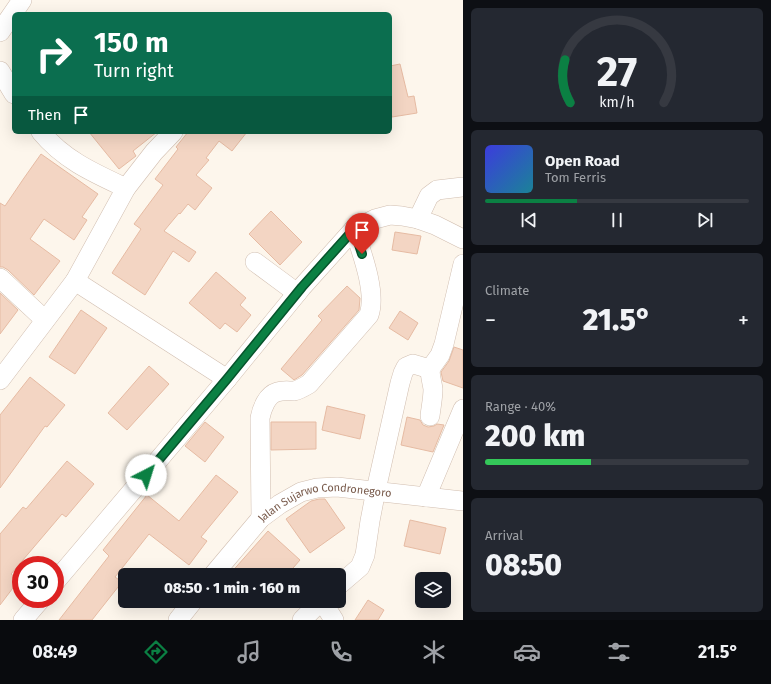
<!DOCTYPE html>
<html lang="en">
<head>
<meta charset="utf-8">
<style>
	body { margin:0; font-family:"Fira Sans",sans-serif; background:#242831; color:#f1f3f6; height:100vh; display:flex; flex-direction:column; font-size:15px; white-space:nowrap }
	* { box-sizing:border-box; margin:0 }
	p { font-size:13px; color:#9ea1a6 }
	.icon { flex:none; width:22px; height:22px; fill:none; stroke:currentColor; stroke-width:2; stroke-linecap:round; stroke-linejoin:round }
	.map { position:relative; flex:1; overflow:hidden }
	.sheet { display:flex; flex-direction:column; gap:8px; padding:8px; background:#0d0f14; width:308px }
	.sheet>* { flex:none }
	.guide { position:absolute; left:12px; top:12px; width:380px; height:122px; border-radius:6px; box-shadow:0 4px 16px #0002; background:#0b6e4f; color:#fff; overflow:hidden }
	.buttons { position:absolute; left:415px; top:572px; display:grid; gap:8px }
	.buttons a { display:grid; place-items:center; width:36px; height:36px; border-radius:6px; background:#171b24; box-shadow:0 4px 16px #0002; font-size:20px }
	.speed { position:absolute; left:12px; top:556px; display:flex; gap:8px; font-size:20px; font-weight:700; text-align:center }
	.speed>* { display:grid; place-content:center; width:52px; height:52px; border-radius:50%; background:#171b24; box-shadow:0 4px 16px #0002; line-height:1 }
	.speed .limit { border:6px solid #d22; background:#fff; color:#111 }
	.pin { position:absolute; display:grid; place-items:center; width:34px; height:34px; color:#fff; margin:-41px -17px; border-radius:50% 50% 50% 0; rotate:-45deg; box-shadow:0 0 4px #0007 }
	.pin .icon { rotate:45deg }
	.me { position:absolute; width:44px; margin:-22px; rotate:40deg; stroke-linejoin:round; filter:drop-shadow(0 0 3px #0008) }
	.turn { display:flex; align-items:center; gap:14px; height:84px; padding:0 16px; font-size:18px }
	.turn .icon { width:52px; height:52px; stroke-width:2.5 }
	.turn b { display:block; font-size:28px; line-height:34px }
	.then { display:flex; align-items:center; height:38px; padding:0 16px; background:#0003; gap:8px; font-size:15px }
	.big { font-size:30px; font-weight:800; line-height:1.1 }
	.sheet .card { flex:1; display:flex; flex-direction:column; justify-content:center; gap:6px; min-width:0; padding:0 14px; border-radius:6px; background:#242831 }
	.sheet .dial { align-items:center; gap:0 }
	.dial svg { height:104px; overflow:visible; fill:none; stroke:#363941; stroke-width:7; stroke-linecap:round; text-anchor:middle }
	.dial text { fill:#f1f3f6; stroke:none }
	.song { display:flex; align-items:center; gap:12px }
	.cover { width:48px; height:48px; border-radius:6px; background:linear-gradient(135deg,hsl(240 70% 55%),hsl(190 70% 35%)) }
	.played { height:4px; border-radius:2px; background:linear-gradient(90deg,#0b8043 35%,#363941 35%) }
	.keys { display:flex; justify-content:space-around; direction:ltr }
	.heat { display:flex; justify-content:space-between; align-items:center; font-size:22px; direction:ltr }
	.charge { height:6px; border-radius:3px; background:linear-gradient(90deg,#34c759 40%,#363941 0) }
	.trip { position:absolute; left:118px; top:568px; width:228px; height:40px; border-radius:6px; background:#171b24; box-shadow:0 4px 16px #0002; font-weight:800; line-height:40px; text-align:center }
	.tab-bar { display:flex; height:64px; justify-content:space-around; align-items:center; background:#090b0e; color:#9ea1a6 }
	.tab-bar .icon { width:28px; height:28px }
	.tab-bar .on { color:#0b8043 }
	.tab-bar b { font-size:18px; color:#f1f3f6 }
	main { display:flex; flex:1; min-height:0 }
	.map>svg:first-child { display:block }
	.building { fill:#f3d5c3; stroke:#e6bba3 }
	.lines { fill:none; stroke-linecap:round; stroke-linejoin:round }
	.minor-casing { stroke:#d1beb0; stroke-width:20 }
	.minor { stroke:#fff; stroke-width:19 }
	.route-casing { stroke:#07532c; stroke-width:10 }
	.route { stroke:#0b8043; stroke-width:7 }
	.labels { text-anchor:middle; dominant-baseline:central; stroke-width:3; stroke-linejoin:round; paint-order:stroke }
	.street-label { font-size:11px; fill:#7a5c4d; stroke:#fffaf3 }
</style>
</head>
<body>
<main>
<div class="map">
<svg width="463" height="620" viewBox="0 0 463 620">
	<rect width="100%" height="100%" fill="#fdf6ec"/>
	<path class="building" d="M400,64L408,97L414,96L417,113L392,117L390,107V66Z
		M89,132H157L133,151L136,156L119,169Z
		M188,132H247L232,151L219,141L206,158L209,160L196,175L212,188L195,210L188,204L180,214L179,213L164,231L196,252L189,262L173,251L145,295L112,273L141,229L134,224L163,185L155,179L178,149L176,147Z
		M41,154L98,194L82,217L87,220L74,240L44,219L30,239L60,261L34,295L8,270L3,267H0V203L5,206L24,178Z
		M271,211L302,242L280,265L249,234Z
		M395,232L421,236L417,254L392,250Z
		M216,272L246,298L240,305L251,315L237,332L225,323L220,329L189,303Z
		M347,286L360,298L359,310L302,375L294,380L281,369L322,320L318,316Z
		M0,293L18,310L0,334Z
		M81,310L107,328L75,374L49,357Z
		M400,311L418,323L408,340L389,328Z
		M454,347L463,350V388L443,381L441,372L449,361Z
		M149,366L169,384L127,430L108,413Z
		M30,377L65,405L47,427L45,426L0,488V415Z
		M327,406L365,415L360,439L322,430Z
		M407,417L420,420L423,425L428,427L434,426L437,424L444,425L433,452L401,445Z
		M205,422L224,437L205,462L185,446Z
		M271,422H316V449L271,450Z
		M67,461L94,484L66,517L62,514L11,574L19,580L0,605V534L23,507L26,509Z
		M216,475L238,492L201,537L207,541L189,565L149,534L115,577L122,582L92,620H59L109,556L103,550L147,495L179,521Z
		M319,499H325L345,528L310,553L286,519L311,501Z
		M410,520L446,528L440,554L404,546Z
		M268,531L300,560L287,575H229Z
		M368,600L384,610L378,620H355Z"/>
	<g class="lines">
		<defs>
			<g id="minor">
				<path d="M0,32L22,0"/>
				<path d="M0,71L14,94"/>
				<path d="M41,132C64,160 94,173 126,188"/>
				<path d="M418,219L429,196L437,190L463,187"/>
				<path d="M255,262L297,293"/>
				<path d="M0,278L45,320"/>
				<path d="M75,281L227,379"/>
				<path d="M0,380L75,281L126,188L154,152L173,132"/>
				<path d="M430,416C431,407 433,398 433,389C432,382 430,376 430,369"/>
				<path d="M426,497L463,409"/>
				<path d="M261,518L260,418C262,408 267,395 277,392C283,390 288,391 294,391C299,390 304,387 309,384L369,315C377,292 361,251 354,229"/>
				<path id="s1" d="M213,575L261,518L280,504L301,492L317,488L337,487L463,501"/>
				<path d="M55,582L227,379L302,287L354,229L375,219L390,215L402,216L418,219L435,225L463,239"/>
				<path d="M339,585L360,567L365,555L370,521L376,490L400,383L403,373L406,367L413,364L430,369L440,355L444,344L463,264"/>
				<path d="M322,601L334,620"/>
				<path d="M23,620L41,599"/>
				<path d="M178,620L193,601"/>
				<path d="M302,620L321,601"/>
			</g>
		</defs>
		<use href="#minor" class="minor-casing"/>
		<use href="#minor" class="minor"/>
	</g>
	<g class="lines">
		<defs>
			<path id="route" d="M146,475L227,379L302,287L354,229L362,254"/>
		</defs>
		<use href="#route" class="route-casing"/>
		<use href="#route" class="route"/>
	</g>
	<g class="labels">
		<g class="street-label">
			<text stroke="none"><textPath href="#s1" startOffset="143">Jalan Sujarwo Condronegoro</textPath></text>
		</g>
	</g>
</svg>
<div class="buttons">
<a><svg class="icon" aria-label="layers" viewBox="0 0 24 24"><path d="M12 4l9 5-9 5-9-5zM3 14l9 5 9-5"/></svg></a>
</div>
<div class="speed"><div class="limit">30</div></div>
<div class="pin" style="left:362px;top:254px;background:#d93025"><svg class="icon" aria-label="arrive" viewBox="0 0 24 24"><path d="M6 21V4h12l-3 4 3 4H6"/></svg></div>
<svg class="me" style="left:146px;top:475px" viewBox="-20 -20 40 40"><circle r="19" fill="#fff"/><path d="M0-13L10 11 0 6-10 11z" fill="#0b8043"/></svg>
<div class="trip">08:50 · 1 min · 160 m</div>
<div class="guide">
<div class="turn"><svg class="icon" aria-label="right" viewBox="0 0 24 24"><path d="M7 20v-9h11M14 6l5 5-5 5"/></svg><div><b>150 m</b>Turn right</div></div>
<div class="then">Then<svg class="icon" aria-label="arrive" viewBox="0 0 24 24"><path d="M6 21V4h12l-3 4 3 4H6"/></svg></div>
</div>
</div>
<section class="sheet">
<div class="card dial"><svg viewBox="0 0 100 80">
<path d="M14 69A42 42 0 1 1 86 69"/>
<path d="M14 69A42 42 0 0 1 10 36" stroke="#0b8043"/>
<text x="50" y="56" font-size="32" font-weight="700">27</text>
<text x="50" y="72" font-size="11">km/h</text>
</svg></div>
<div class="card">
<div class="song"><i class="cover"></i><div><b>Open Road</b><p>Tom Ferris</p></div></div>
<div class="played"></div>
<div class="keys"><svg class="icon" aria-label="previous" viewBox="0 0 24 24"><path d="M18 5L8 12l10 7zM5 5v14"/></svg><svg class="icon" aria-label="pause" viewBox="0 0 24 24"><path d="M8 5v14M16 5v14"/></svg><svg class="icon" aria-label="next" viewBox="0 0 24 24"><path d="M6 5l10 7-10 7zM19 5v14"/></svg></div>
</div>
<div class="card"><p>Climate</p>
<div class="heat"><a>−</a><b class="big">21.5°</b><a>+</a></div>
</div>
<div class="card"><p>Range · 40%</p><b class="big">200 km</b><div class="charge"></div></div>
<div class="card"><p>Arrival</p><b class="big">08:50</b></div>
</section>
</main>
<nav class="tab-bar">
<b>08:49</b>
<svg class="icon on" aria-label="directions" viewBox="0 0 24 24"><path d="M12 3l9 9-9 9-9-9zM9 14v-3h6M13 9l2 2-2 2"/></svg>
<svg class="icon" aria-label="music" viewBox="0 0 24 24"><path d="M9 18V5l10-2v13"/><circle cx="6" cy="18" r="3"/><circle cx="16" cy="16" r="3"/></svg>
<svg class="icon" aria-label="phone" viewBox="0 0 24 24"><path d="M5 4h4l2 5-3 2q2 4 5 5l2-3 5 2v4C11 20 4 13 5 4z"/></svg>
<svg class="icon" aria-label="climate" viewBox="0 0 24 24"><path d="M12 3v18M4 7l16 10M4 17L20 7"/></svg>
<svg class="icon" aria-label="car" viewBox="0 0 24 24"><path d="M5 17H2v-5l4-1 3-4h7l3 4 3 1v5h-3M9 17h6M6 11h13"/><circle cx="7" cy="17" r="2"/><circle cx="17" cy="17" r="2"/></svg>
<svg class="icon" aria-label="filters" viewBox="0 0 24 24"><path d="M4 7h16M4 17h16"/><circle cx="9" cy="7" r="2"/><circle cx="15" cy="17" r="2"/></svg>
<b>21.5°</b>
</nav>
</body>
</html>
